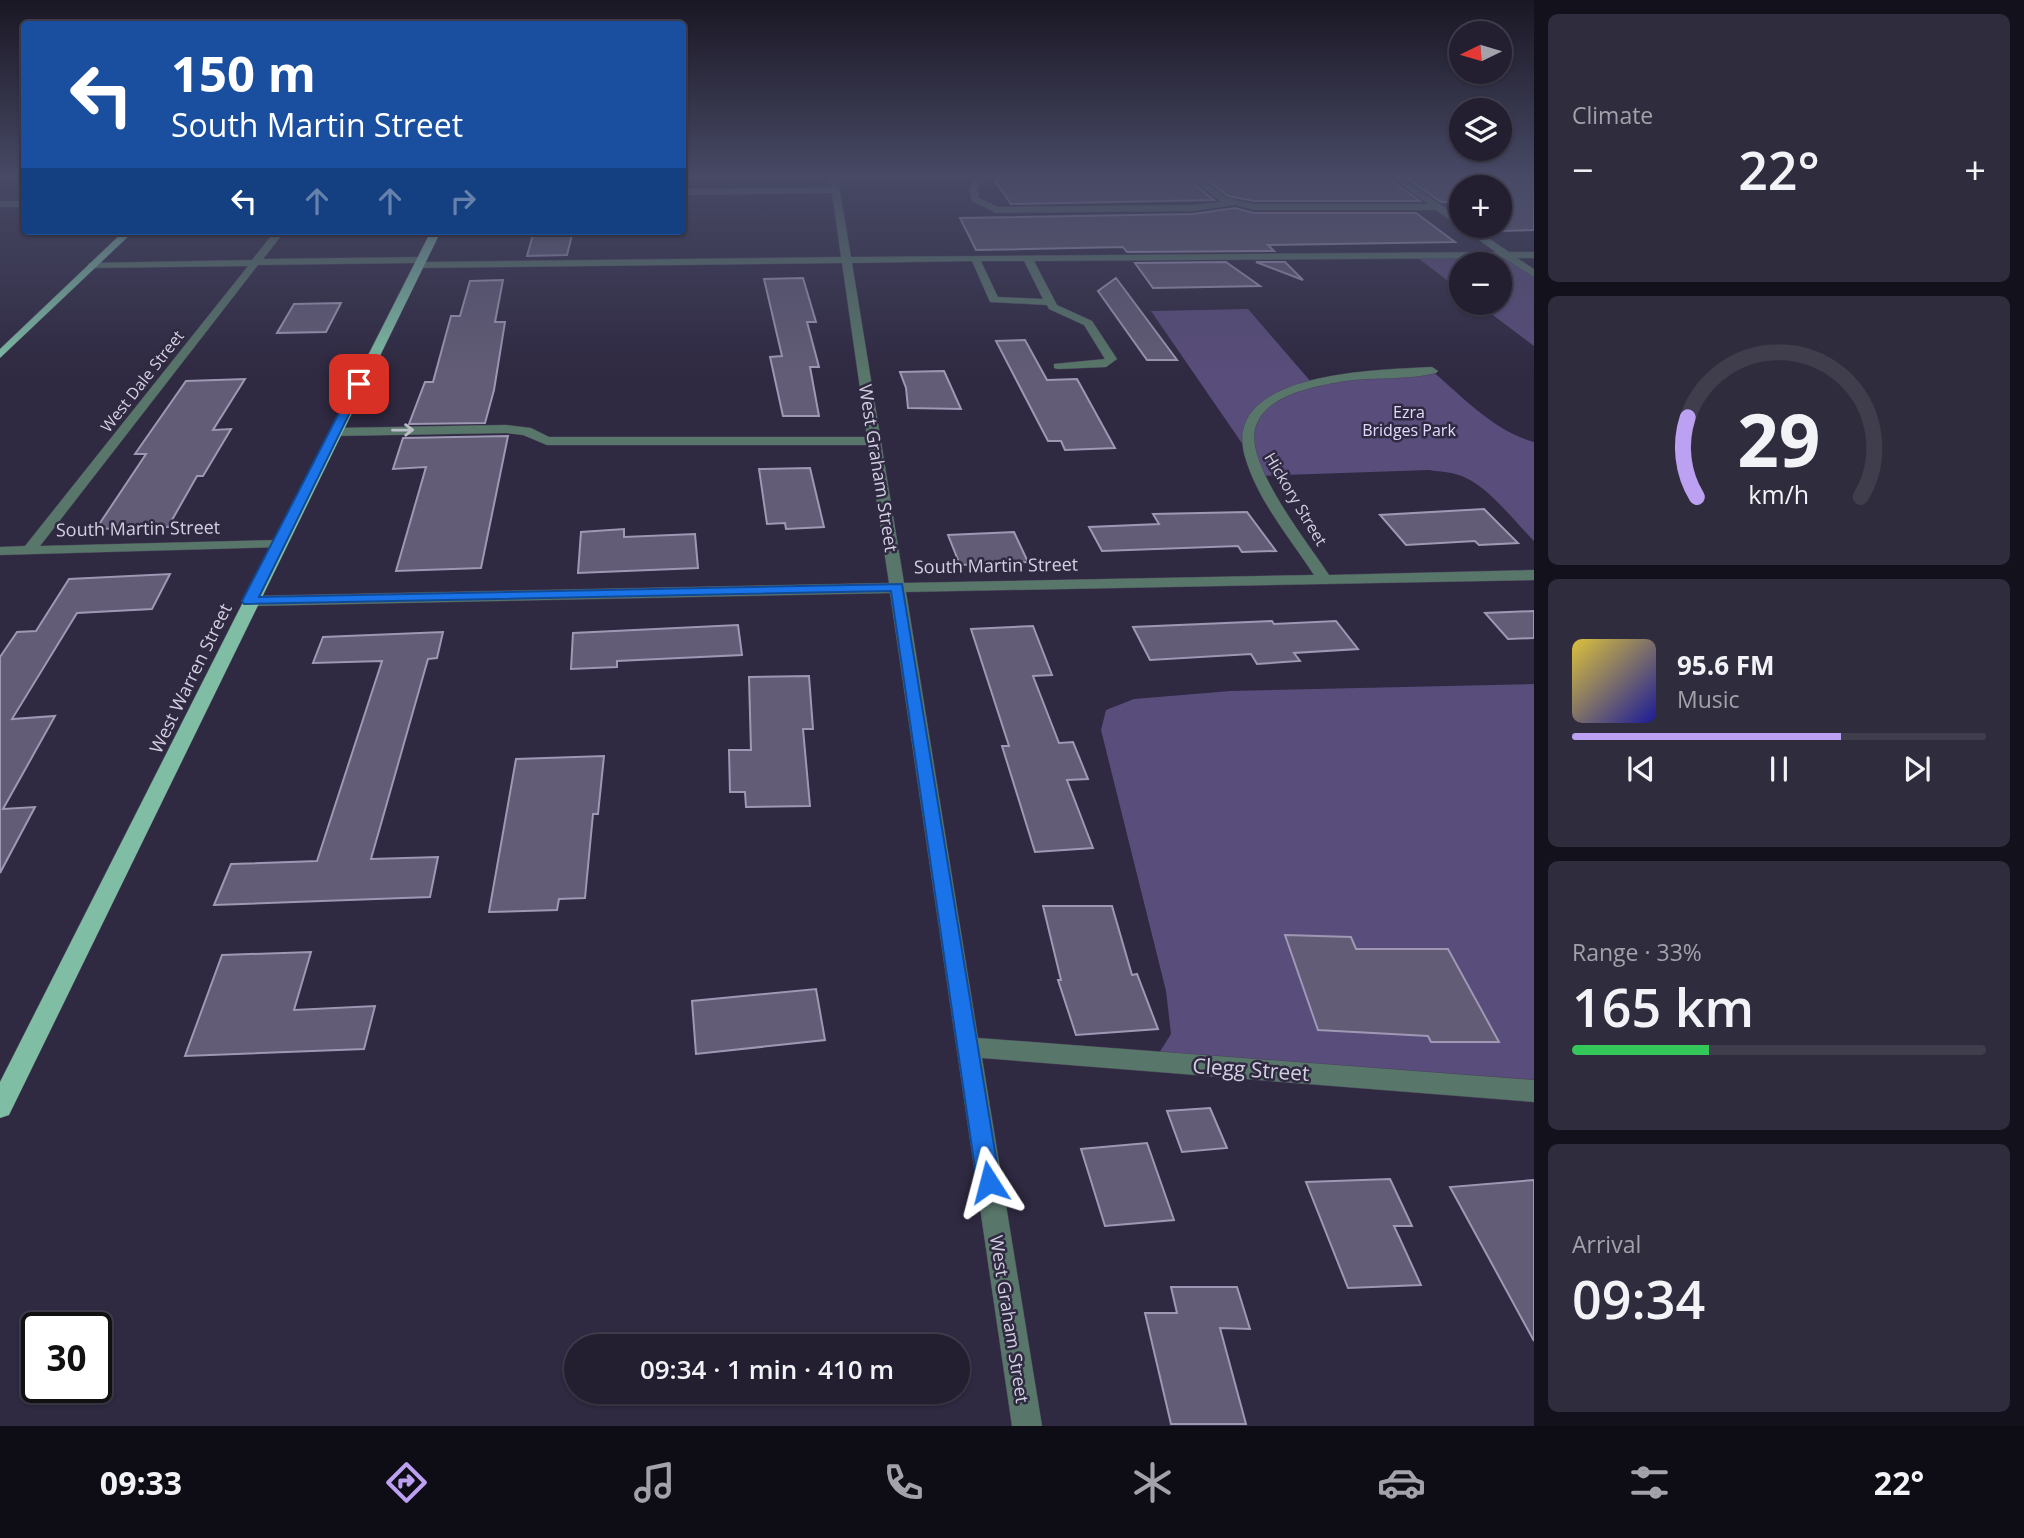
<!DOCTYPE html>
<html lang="en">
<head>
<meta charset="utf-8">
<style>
	body { margin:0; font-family:"Open Sans",sans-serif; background:#2f2c3d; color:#f1f3f6; height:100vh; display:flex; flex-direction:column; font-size:26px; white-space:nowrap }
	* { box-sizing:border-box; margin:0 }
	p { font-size:23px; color:#a3a2ab }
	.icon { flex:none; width:38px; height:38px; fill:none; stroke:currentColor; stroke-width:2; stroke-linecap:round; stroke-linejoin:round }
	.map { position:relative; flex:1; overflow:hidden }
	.drawer { display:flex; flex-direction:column; gap:14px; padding:14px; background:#13111b; width:490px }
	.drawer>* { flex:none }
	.hud { position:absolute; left:21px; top:21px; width:665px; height:214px; border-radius:7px; box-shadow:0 2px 5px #0004,0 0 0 2px #403d4d; background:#1a4fa0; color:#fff; overflow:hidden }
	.needle { width:46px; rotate:265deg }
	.controls { position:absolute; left:1449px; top:21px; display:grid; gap:14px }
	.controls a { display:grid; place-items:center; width:63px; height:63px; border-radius:50%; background:#231f31; box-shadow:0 2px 5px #0004,0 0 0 2px #403d4d; font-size:35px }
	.speed { position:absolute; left:21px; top:1312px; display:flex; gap:14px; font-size:35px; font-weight:700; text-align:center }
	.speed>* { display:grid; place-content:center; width:91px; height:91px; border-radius:50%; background:#231f31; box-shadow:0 2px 5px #0004,0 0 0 2px #403d4d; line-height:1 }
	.speed .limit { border:4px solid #111; border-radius:10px; background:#fff; color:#111 }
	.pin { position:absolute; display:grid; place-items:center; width:60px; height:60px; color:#fff; margin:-30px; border-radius:14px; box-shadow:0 4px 10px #0006 }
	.me { position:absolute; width:77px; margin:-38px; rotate:351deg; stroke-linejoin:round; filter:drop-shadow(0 0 5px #0008) }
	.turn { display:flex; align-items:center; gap:24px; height:147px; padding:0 35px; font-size:32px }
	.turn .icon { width:91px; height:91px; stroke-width:2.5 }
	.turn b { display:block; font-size:49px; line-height:60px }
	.lanes { display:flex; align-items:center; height:66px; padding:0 35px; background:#0003; justify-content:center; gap:35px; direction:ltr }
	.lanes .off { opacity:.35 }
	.big { font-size:52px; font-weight:600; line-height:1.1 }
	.drawer .tile { flex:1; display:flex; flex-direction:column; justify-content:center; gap:10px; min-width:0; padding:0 24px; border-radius:10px; background:#2f2c3d }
	.drawer .dial { align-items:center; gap:0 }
	.dial svg { height:182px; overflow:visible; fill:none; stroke:#403d4d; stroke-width:7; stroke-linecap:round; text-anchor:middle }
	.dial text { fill:#f1f3f6; stroke:none }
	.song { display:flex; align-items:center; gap:21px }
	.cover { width:84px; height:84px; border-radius:10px; background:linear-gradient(135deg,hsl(50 70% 55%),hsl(240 70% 35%)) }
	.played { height:7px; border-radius:4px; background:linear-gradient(90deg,#bca0f2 65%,#403d4d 65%) }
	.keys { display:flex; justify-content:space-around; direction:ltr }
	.heat { display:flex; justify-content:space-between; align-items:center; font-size:38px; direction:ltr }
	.charge { height:10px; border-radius:5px; background:linear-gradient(90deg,#34c759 33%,#403d4d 0) }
	.trip { position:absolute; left:564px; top:1334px; width:406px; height:70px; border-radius:35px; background:#231f31; box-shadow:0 2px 5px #0004,0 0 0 2px #403d4d; font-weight:600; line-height:70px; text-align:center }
	.dock { display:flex; height:112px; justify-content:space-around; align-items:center; background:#0e0c14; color:#a3a2ab }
	.dock .icon { width:49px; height:49px }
	.dock .selected { color:#bca0f2 }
	.dock b { font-size:32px; color:#f1f3f6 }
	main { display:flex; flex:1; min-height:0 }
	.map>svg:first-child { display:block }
	.green { fill:#594d7b }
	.building { fill:#625c76; stroke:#9e98b5; stroke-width:2 }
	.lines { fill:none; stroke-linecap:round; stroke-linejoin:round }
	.minor-casing { stroke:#49445a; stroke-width:1 }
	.major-casing { stroke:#49445a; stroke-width:1 }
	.minor { fill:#587669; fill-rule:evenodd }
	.major { fill:#7fbea5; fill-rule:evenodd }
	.oneway { stroke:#babec8 }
	.route { fill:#1a73e8; stroke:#114b97; stroke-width:2 }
	.labels { text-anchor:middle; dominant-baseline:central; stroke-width:5; stroke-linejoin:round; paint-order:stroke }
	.far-street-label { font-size:16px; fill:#d3d0e0; stroke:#2f2941 }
	.far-park-label { font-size:16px; fill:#e2dbfd; stroke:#2f2941 }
	.street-label { font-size:18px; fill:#d3d0e0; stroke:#2f2941 }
	.near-street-label { font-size:21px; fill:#d3d0e0; stroke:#2f2941 }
</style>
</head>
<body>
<main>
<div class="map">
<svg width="1534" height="1426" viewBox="0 0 1534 1426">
	<rect width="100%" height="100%" fill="#2f2941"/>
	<path class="green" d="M1414,255H1509L1534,274V346L1477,303H1500V264H1461V291Z
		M1248,309L1312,383L1432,371C1463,397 1494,431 1534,442V541C1515,522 1490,489 1466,478C1455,472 1441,472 1429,470L1259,476L1250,455L1151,311Z
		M1534,684V1091L1154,1061L1171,1034L1166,991L1101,730L1106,710L1134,699L1230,691Z"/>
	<path class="building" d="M1199,174H1362L1369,179L1387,178L1420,201H1254L1228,196Z
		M1130,175H1183L1214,200L1011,204L995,181L1002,178Z
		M1534,175V230L1500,231V187H1461V202H1441L1406,178Z
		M1235,208L1254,213H1416L1455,242L1268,245L1274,251L1127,252L1123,247L976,250L960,218L1193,214Z
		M534,231H573L567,255L527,256Z
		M1226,262L1260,286L1153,288L1135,263Z
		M1256,262H1285L1303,280Z
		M803,278L816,322H807L819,367H810L819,416H783L770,357L782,356L764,279Z
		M1116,278L1177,360H1147L1098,291Z
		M503,280L495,322H505L494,390L485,423L409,424L425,382H433L451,316H460L470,281Z
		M341,303L326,332L277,333L294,304Z
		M1025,340L1047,380L1077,379L1115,448L1065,450L1061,441H1048L996,341Z
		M944,371L961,409L908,408L906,388L900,372Z
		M245,379L213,430L231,429L203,476H197L168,527L96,529L146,454H135L186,381Z
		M508,436L481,568L396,571L426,467L393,469L403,438Z
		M810,468L824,527L786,529L785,523L767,524L759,469Z
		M1484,509L1518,543L1479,545L1475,541L1406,545L1380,515Z
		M1247,512L1276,551L1242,552L1238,546L1102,551L1089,527L1159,524L1153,514Z
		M624,529V537L695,534L698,568L578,573L581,532Z
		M1014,532L1028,562L960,565L948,535Z
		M170,574L152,609L77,613L12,719L55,716L3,809L35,807L0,873V657L17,632L36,631L69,579Z
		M1534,611V638L1508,639L1485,613Z
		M1272,621L1274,624L1336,621L1358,649L1294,653L1300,661L1257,664L1251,654L1150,660L1133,627Z
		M738,625L742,655L617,661V667L571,669L573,633Z
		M1033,626L1052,675L1033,676L1059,743L1073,742L1088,779L1067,780L1093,848L1035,852L1002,746H1009L971,629Z
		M443,632L437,658L428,659L371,859L438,857L430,897L214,905L231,864L317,861L382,661L313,663L323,637Z
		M809,676L813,729H803L810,806L746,807L745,792H730L729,750H751L749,677Z
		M604,756L598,814H593L585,898L559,899L557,910L489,912L516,759Z
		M1043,906H1112L1132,975L1137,974L1158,1029L1076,1035L1058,980H1061Z
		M1285,935L1351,937L1356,949H1448L1499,1042H1431L1428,1036L1318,1030Z
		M311,952L294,1010L375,1006L364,1049L185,1056L222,955Z
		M816,989L825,1040L696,1054L692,1001Z
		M1210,1108L1227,1148L1182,1152L1167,1111Z
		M1147,1143L1174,1220L1105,1226L1081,1149Z
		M1390,1179L1412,1226H1394L1421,1285L1348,1288L1306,1182Z
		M1534,1180V1341L1450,1187Z
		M1171,1287H1237L1250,1329L1220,1328L1246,1424H1171L1145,1313H1177Z"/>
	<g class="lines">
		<defs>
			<path id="minor" d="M829,174H837L851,257L1496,252L1436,210H1254L1235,205L1193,211L996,213L972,201L969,189L975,179L993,174H1006L981,183L977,189L979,198L998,207L1193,205L1221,202L1185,174H1194L1227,198L1254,204H1428L1386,174H1396L1461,219V226H1471L1509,252H1534V258H1517L1534,269V277L1504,258L1034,261L1057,305L1092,321L1117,359L1106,367L1058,369L1054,368V364L1105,359L1084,325L1049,309L1047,305L990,302L972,261L852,263L904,583L1314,575C1290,538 1259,502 1246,460C1216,371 1379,370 1432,367L1438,371L1436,373C1407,380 1375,377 1345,381C1316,386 1264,394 1255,429C1246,466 1309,544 1329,575L1534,570V580L906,592L978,1038L1534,1080V1102L982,1058L1042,1426H1012L890,593L249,606L241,601L249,596L889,583L868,445H547L523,435L506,433L335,436L329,432L335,428L506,425L531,428L549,437H867L842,263L419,268L415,267V263L258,265L40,546L278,540L283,541L285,544L283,547L0,555V547L25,546L248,266L93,268L88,265L89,263L252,260L275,231H285L263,259L421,257L424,258L425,262L841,257L832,193L682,195V189L831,187ZM981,261H1024L1043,299L998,297Z
				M0,201H24V207H0Z"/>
			<path id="major" d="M124,231H134L0,358V349Z
				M431,231H441L9,1115L0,1118V1082Z"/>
		</defs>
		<use href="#minor" class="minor-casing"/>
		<use href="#major" class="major-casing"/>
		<use href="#minor" class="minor"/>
		<use href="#major" class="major"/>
	</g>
	<defs><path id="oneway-shaft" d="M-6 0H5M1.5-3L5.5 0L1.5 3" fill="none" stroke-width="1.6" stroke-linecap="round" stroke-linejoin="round" transform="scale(1.75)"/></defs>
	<use class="oneway" href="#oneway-shaft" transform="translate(403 430) rotate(-1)"/>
	<linearGradient id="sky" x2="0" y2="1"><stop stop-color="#1a1724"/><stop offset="0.47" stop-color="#474965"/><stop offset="1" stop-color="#474965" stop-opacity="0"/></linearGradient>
	<rect width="1534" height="374" fill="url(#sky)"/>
	<path class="route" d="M355,382L364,384L259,597L902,584L1000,1182L997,1190L989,1194L981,1190L977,1182L891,591L244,604L242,601Z"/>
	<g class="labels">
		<g class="far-street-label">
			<text transform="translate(142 381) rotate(-52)">West Dale Street</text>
			<text transform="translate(1296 499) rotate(59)">Hickory Street</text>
		</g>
		<g class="far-park-label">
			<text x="1409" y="412">Ezra<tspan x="1409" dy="18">Bridges Park</tspan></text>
		</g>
		<g class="street-label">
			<text transform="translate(879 468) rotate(81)">West Graham Street</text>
			<text transform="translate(138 528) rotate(-1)">South Martin Street</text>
			<text transform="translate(996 565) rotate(-1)">South Martin Street</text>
			<text transform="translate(190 678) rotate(-64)">West Warren Street</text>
			<text transform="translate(1010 1319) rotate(81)">West Graham Street</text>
		</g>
		<g class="near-street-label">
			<text transform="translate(1251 1069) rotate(4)">Clegg Street</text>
		</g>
	</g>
</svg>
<div class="controls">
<a><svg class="needle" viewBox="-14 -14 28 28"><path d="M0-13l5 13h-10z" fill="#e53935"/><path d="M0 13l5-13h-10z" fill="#a3a2ab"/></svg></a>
<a><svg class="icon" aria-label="layers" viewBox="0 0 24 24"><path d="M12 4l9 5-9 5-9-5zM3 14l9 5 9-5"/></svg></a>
<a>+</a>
<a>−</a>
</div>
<div class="speed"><div class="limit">30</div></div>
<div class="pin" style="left:359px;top:384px;background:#d93025"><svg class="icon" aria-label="arrive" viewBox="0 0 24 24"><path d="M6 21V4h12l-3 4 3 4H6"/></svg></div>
<svg class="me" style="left:989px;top:1182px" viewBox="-20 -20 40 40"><path d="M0-17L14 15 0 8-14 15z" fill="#1a73e8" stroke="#fff" stroke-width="4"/></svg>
<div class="trip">09:34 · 1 min · 410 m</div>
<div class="hud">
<div class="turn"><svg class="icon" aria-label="left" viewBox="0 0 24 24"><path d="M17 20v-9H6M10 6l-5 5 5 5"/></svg><div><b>150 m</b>South Martin Street</div></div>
<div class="lanes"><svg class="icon" aria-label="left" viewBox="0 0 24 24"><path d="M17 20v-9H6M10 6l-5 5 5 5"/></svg><svg class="icon off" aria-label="ahead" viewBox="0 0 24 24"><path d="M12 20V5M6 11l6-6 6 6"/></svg><svg class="icon off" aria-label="ahead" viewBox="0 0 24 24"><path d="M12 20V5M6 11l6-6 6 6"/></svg><svg class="icon off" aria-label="right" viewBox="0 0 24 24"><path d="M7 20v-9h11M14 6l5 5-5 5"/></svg></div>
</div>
</div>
<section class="drawer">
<div class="tile"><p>Climate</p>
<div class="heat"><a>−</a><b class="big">22°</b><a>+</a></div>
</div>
<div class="tile dial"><svg viewBox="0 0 100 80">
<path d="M14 69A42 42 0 1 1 86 69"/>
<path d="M14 69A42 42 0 0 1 10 34" stroke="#bca0f2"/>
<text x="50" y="56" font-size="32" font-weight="700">29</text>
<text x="50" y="72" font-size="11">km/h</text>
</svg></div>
<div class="tile">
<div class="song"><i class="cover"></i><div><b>95.6 FM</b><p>Music</p></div></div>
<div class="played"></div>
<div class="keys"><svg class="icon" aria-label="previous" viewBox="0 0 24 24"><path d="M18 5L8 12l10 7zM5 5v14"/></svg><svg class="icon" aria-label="pause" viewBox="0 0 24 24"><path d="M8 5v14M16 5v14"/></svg><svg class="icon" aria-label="next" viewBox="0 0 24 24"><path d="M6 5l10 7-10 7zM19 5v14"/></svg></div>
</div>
<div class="tile"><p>Range · 33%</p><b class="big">165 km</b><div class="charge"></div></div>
<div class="tile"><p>Arrival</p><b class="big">09:34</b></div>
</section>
</main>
<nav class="dock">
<b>09:33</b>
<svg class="icon selected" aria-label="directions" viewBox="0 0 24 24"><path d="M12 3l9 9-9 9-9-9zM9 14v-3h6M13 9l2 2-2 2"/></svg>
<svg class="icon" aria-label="music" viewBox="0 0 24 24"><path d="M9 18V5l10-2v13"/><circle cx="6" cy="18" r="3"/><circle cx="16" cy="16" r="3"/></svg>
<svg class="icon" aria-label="phone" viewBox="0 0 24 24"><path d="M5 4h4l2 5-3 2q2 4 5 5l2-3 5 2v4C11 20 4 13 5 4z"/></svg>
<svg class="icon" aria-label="climate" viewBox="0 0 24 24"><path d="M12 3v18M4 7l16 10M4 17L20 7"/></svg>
<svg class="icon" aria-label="car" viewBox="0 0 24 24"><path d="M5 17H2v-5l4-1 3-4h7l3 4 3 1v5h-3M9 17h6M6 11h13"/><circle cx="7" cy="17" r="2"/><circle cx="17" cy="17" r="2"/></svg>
<svg class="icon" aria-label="filters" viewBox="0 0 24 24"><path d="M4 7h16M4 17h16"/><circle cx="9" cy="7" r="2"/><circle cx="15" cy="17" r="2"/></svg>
<b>22°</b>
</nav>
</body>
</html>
